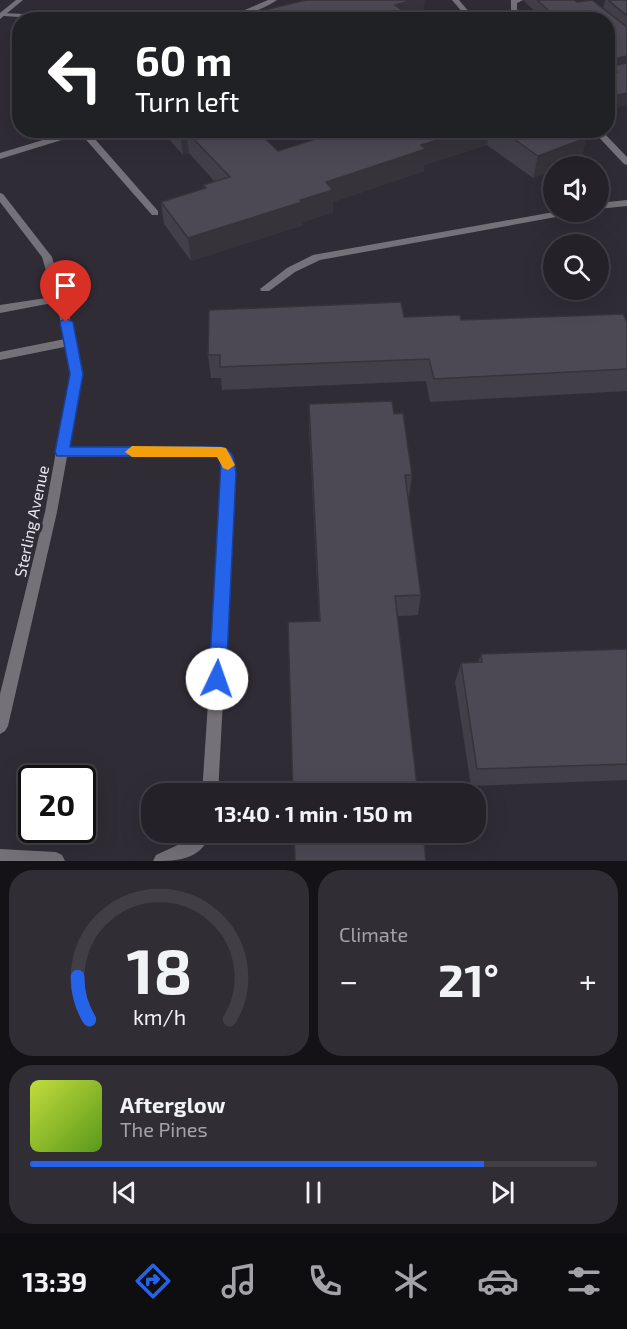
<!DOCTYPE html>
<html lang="en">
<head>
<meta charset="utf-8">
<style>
	body { margin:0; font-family:"Exo 2",sans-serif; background:#302e34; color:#f1f3f6; height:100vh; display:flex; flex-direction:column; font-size:22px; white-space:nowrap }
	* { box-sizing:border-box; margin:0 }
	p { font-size:20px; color:#a3a3a8 }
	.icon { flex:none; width:33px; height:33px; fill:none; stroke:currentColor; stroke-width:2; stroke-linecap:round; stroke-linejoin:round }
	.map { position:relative; height:861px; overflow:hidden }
	.sheet { display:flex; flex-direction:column; gap:9px; padding:9px; background:#141216; flex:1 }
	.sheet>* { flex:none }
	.hud { position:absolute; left:12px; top:12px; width:603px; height:126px; border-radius:24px; box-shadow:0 6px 24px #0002,0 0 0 2px #413e45; background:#202124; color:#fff; overflow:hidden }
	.tools { position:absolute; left:543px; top:156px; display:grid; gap:12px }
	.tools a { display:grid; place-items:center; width:66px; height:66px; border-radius:50%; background:#242128; box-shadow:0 6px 24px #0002,0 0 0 2px #413e45; font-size:30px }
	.speed { position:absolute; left:18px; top:765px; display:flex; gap:12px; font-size:30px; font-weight:700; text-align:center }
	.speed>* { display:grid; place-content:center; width:78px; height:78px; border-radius:50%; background:#242128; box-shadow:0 6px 24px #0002,0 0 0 2px #413e45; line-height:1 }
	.speed .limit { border:3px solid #111; border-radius:9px; background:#fff; color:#111 }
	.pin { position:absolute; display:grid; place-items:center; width:51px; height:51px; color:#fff; margin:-62px -26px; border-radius:50% 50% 50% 0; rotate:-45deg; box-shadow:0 0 6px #0007 }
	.pin .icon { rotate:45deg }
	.me { position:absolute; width:66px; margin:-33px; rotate:3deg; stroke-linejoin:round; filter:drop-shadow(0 0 4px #0008) }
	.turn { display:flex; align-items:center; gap:21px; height:126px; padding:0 24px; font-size:27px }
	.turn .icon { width:78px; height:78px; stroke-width:2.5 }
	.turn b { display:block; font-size:42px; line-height:51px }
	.big { font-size:45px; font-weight:700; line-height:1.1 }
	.sheet .widget { flex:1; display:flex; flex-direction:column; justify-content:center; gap:9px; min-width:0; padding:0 21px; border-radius:24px; background:#302e34 }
	.sheet .dial { align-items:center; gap:0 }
	.dial svg { height:156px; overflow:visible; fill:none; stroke:#413e45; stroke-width:7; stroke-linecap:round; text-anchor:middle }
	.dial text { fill:#f1f3f6; stroke:none }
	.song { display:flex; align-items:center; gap:18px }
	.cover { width:72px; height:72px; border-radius:9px; background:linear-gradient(135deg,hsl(70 70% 55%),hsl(90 70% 35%)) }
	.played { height:6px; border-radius:3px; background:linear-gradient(90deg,#2563eb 80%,#413e45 80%) }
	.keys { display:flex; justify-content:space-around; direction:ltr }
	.heat { display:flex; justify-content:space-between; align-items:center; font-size:33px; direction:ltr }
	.sheet .tiles { flex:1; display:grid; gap:9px; grid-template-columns:1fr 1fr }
	.widget:last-child { grid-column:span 2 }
	.trip { position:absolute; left:141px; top:783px; width:345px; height:60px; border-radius:24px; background:#242128; box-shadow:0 6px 24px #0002,0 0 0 2px #413e45; font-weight:700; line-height:60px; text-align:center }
	.dock { display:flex; height:96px; justify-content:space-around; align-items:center; background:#0e0d10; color:#a3a3a8 }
	.dock .icon { width:42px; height:42px }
	.dock .on { color:#2563eb }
	.dock b { font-size:27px; color:#f1f3f6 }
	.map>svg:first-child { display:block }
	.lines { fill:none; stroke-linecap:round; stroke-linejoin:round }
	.lane { fill:#747278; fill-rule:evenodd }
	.street { fill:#747278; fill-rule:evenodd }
	.wall { fill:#423f48 }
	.shaded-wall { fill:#36333b }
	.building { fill:#4d4954; stroke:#36333b; stroke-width:1.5 }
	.route { fill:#2563eb; stroke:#184099; stroke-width:1.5 }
	.slow { fill:#f59e0b }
	.labels { text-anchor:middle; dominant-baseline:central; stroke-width:6; stroke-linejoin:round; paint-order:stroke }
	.street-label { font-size:16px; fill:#eae7ee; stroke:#302c36 }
</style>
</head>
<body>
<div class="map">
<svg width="627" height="861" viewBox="0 0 627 861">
	<rect width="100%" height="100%" fill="#302c36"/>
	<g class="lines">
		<path class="lane" d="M268,0H277C247,21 207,20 172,20L240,12Z
			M452,0H459L476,20H469Z
			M511,0H523L517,3V9L526,20H519L511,10Z
			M2,13L111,18L114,20H64L4,16L2,15Z
			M76,130H87L158,211V215H152L81,134L0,159V153Z
			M592,130H601L627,157V165L624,164Z
			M627,200V206L598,209V203Z
			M554,212H572L567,215L320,260L295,272L269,291H261L260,289L287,268L313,255Z
			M59,296L64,299L63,301L0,313V305Z
			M70,338L75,342L74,345L0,360V352Z
			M204,446L225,449L234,460L235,474L218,794H202L223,474L222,461L218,457L204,456L62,457L58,455L56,452L58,449L62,447Z
			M192,832H212C201,860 179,861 153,861L156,855L182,843Z
			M0,849L56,852L62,855L65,861H0Z"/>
		<path class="street" d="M16,0H23L0,19V13Z
			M0,193L3,194L52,257L71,322L82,374L57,512L8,726L5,731L0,734V694L45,512L70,374L61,322L42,257L0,202Z"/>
	</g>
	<path class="wall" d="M523,0H574L577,2L603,9L605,0H627V105L615,107L608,99V20H544Z
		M161,130H256L278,151L344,130H575L586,138L581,160L533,178L487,145L424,165V171L333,202V212L303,222V225L191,261L164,224L161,202L204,189L203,185L215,182L189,153L183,155Z
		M404,317L461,320L627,322V391L430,402L426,381L222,390L221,378H211L208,355Z
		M309,404L394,414L412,475L409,497H408L421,595L418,615L319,621L309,426Z
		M627,649V780L471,786L455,682L461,663L478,662L481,654Z"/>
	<path class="shaded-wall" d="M414,0H425L423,17L414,20L395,5Z
		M627,56V66L614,70L608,64L609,60Z
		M627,93V105L615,107L618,95Z
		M469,130H490L487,145L424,165V171L333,202V212L303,222V225L191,261L188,238L300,200L326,182L421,145Z
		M186,131L189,153L183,155L180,133Z
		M586,138L581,160L563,166H554V170L533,178L538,156Z"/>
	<path class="building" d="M306,0H414L395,5L417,20H351L349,18L343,20H223Z
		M537,0H574L577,2L592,0L627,27V56L609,60L611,66L627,63V93L618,95L608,84V74L617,72L608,64V20H559Z
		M608,0H627V16Z
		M178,130H256L278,151L344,130H469L421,145L426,149L326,182L333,190L300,200L302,202L188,238L161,202L206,188L203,185L230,177L186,131L180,133Z
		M501,130H575L586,138L538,156Z
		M401,302L404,317L460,315L461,320L623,314L627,322V369L434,379L429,359L220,367V355H208L209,310Z
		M392,401L394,414L403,413L412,475H405L421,595L395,596L418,794H293L288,622L320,621L309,404Z
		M627,649V764L477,769L461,663L482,662L481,654Z
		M294,832H423L426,861H295Z"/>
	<path class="route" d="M66,318L73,322L83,374L70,447H221C234,450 235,462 236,474L226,679L223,685L217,687L211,685L209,679L221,462L217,457L204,456H57L55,452L70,374L60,322Z"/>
	<path class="slow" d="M132,446L221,447L226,448L235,465L228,470L223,468L217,457H132L125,452Z"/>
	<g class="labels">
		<g class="street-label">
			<text transform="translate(31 521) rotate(-78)">Sterling Avenue</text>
		</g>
	</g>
</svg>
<div class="tools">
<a><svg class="icon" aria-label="sound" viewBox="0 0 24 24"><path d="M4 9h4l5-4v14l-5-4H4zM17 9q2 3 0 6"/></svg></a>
<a><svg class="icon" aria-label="search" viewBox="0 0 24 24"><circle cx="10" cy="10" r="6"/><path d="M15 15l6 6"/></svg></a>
</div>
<div class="speed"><div class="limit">20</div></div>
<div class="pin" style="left:66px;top:322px;background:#d93025"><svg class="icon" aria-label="arrive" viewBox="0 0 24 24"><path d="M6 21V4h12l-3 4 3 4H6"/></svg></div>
<svg class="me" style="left:217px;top:679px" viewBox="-20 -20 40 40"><circle r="19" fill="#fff"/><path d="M0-13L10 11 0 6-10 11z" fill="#2563eb"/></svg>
<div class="trip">13:40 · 1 min · 150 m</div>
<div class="hud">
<div class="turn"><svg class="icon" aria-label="left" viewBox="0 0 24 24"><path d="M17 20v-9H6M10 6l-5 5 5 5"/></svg><div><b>60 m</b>Turn left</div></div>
</div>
</div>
<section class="sheet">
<div class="tiles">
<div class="widget dial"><svg viewBox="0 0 100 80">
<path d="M14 69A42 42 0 1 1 86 69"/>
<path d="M14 69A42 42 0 0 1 8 47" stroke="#2563eb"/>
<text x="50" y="56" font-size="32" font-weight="700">18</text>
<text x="50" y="72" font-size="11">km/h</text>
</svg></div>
<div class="widget"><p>Climate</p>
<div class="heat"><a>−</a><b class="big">21°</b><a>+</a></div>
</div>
<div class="widget">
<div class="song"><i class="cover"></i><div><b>Afterglow</b><p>The Pines</p></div></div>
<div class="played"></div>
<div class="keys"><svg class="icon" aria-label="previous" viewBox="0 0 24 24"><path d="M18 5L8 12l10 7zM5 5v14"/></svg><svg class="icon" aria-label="pause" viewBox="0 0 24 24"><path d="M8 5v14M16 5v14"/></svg><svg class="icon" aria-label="next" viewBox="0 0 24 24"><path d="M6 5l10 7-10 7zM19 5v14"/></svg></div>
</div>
</div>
</section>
<nav class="dock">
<b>13:39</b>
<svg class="icon on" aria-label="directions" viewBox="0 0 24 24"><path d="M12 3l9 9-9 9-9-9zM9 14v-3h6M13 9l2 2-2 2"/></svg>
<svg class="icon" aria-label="music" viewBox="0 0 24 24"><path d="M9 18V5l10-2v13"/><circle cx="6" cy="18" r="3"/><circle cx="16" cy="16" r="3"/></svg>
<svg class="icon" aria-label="phone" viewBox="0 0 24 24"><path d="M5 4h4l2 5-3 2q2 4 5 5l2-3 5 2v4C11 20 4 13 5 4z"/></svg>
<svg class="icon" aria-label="climate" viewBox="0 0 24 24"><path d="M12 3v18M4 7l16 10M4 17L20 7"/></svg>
<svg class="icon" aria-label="car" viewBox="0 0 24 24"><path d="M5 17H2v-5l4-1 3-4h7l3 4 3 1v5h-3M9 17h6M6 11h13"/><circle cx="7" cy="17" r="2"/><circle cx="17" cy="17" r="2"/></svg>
<svg class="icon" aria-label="filters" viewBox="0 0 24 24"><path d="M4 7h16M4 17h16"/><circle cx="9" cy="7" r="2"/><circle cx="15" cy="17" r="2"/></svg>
</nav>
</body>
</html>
